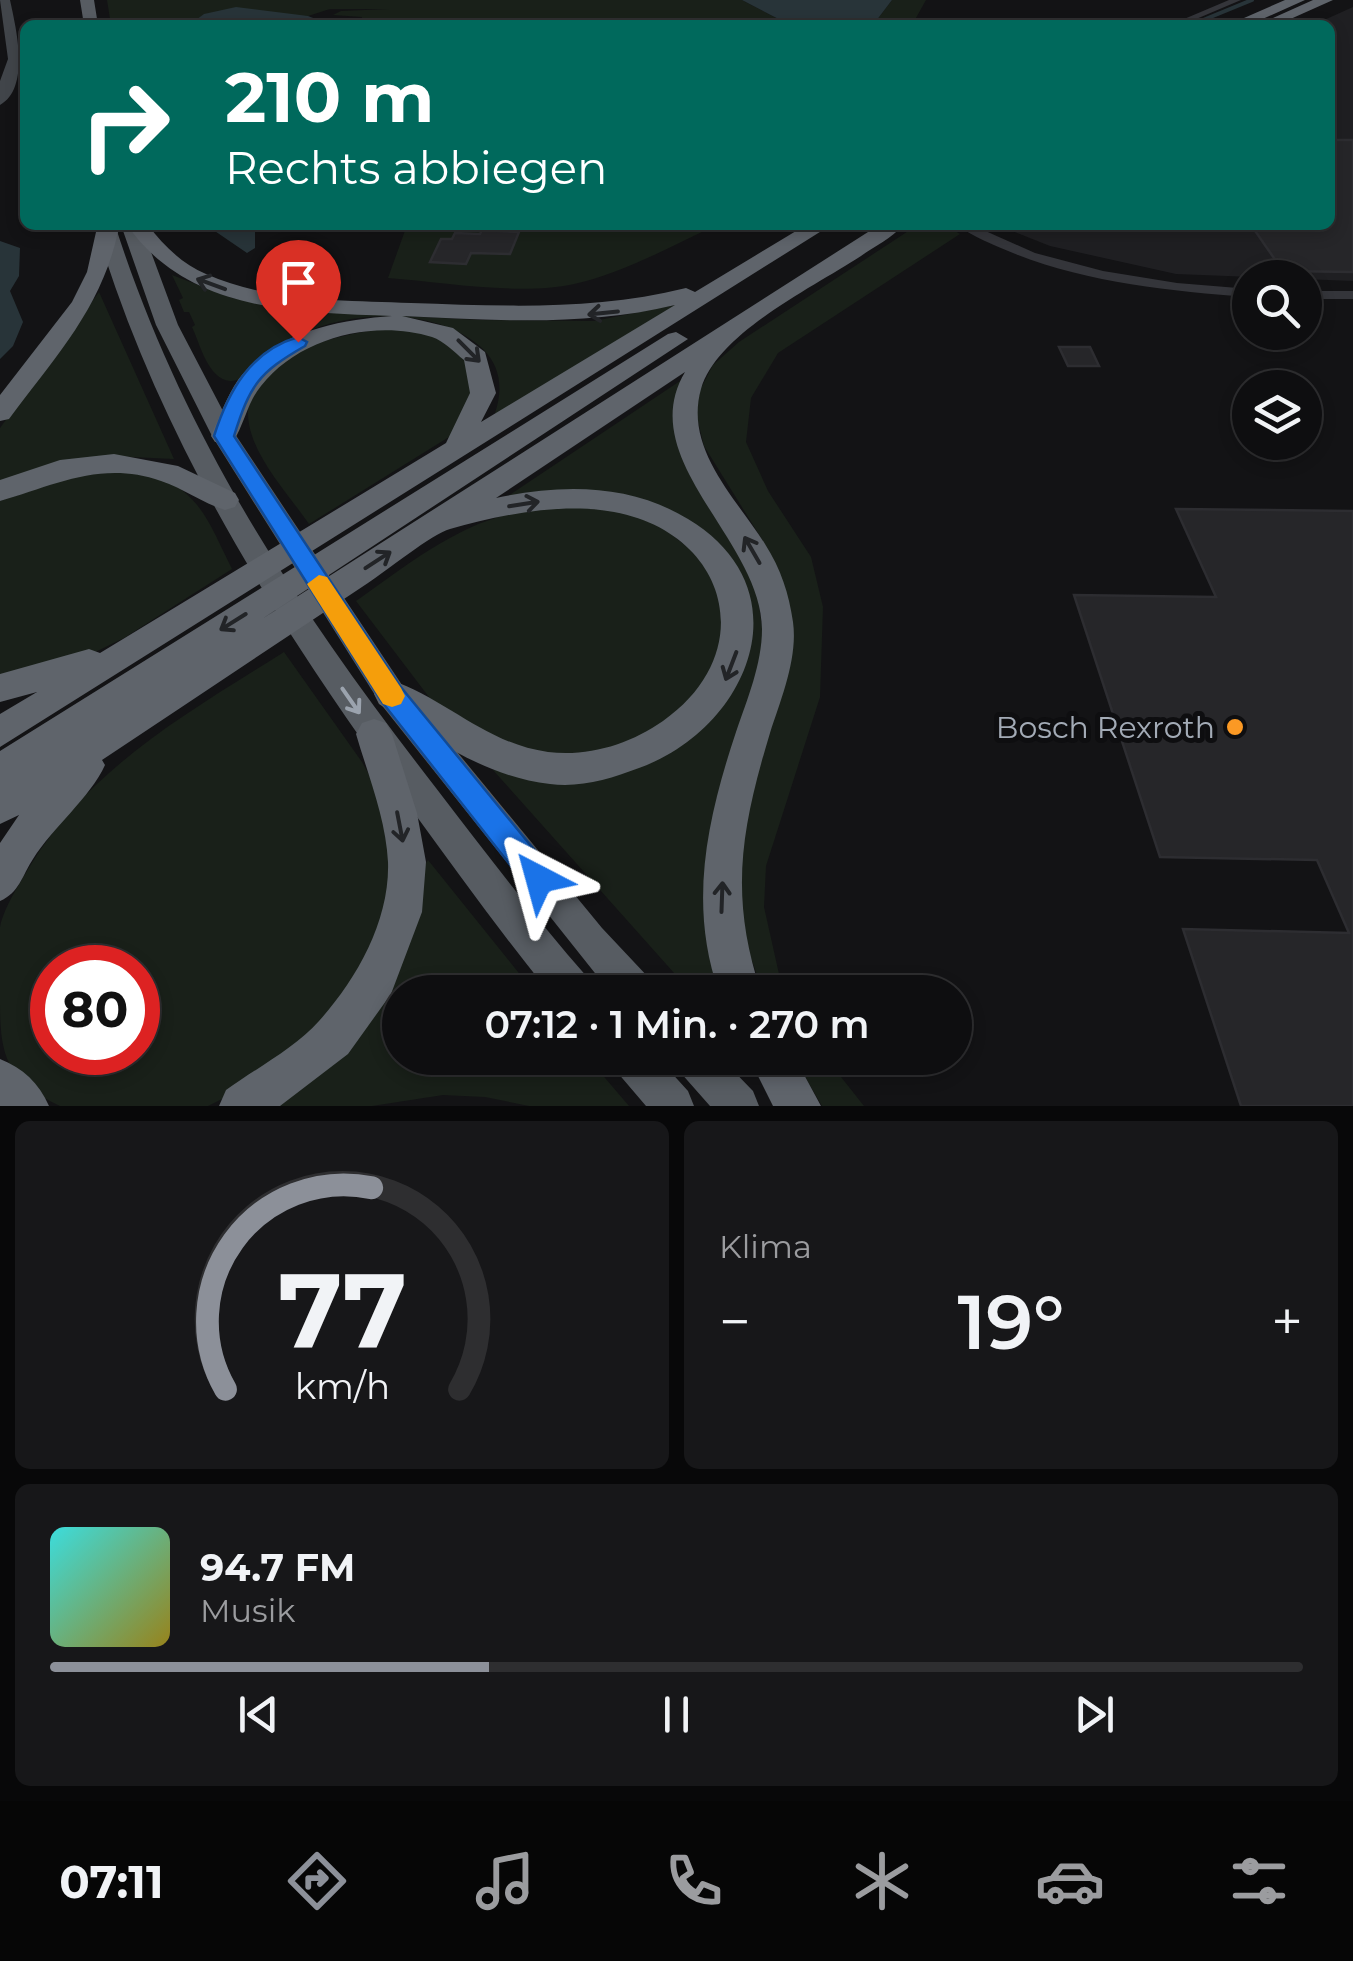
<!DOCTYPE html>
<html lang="de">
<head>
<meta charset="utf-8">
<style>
	body { margin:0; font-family:Montserrat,sans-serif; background:#171719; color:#f1f3f6; height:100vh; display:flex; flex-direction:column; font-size:38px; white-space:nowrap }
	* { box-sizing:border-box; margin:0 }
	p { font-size:32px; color:#9b9c9f }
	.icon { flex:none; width:55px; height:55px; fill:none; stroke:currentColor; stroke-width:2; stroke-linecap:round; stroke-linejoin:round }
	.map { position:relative; height:1106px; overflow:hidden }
	.drawer { display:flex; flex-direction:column; gap:15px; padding:15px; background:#080809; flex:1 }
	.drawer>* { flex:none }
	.banner { position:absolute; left:20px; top:20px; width:1315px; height:210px; border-radius:15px; box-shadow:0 5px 15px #0003,0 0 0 2px #2e2e30; background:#00695c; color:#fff; overflow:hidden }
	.tools { position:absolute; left:1232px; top:260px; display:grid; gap:20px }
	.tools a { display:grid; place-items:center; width:90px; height:90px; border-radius:50%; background:#0e0e10; box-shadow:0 5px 15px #0003,0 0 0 2px #2e2e30; font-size:50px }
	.speed { position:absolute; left:30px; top:945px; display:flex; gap:20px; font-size:50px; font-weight:700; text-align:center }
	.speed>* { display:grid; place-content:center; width:130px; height:130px; border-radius:50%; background:#0e0e10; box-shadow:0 5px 15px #0003,0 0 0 2px #2e2e30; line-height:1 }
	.speed .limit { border:15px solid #d22; background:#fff; color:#111 }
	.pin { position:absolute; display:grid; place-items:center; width:85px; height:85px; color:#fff; margin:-102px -42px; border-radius:50% 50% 50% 0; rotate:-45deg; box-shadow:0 0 10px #0007 }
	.pin .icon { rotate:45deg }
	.me { position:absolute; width:110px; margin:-55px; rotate:321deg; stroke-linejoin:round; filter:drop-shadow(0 0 8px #0008) }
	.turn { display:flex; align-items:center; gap:35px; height:210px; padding:0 40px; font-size:45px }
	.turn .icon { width:130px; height:130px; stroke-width:2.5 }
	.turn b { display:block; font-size:70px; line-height:85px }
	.big { font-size:75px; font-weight:600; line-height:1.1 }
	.drawer .widget { flex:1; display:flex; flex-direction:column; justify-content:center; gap:15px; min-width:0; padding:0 35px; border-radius:15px; background:#171719 }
	.drawer .dial { align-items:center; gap:0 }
	.dial svg { height:260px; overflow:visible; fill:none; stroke:#2e2e30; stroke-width:7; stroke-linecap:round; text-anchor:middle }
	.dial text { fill:#f1f3f6; stroke:none }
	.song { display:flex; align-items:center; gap:30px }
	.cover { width:120px; height:120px; border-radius:15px; background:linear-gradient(135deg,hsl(180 70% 55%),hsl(50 70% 35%)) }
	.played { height:10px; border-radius:5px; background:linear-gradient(90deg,#8c9099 35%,#2e2e30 35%) }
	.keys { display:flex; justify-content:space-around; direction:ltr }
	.heat { display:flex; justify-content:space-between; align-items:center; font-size:55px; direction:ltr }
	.drawer .tiles { flex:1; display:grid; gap:15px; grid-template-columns:1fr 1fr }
	.widget:last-child { grid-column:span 2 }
	.trip { position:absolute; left:382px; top:975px; width:590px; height:100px; border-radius:50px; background:#0e0e10; box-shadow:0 5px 15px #0003,0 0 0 2px #2e2e30; font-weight:600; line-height:100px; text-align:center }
	.menu { display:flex; height:160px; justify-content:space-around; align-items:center; background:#060606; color:#9b9c9f }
	.menu .icon { width:70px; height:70px }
	.menu .current { color:#8c9099 }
	.menu b { font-size:45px; color:#f1f3f6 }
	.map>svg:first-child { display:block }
	.built { fill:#1f1f22 }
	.green { fill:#192019; fill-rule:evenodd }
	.water { fill:#283439 }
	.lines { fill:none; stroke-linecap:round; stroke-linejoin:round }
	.stream { stroke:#283439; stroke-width:4 }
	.building { fill:#262629; stroke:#2d2d31; stroke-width:2.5 }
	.minor { fill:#34353a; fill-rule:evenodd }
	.secondary { fill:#41454a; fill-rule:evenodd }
	.trunk { fill:#575c62; fill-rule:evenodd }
	.motorway { fill:#5f646b; fill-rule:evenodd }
	.oneway { stroke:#222427 }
	.oneway2 { stroke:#9ba3ae }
	.route { fill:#1a73e8; stroke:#114b97; stroke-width:2.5 }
	.slow { fill:#f59e0b }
	.poi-dot { fill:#fb9924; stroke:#0e0e10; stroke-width:4 }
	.labels { text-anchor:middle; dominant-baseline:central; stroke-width:10; stroke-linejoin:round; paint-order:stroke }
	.poi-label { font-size:30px; fill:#a3abb6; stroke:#0e0e10; text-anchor:end }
</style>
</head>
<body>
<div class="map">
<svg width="1353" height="1106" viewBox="0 0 1353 1106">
	<rect width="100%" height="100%" fill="#131315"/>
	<path class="built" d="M1353,7V281L1176,274L1050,246L997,225H1330V25H1313Z"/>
	<path class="green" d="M107,0H742L790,25H384V22L361,23L362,17L333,15L341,11L389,9H330L308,16L205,14L189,25H111Z
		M892,0H926L912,25H873Z
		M407,225H717C671,246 624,273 574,284C519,296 444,282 388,278Z
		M923,225H945L960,234L778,353L751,398L746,442L768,491L811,557L823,607L820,697L766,866L764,907L779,974L789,992H763L740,927L736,869L760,756L782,680L763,541L704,446L696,413L700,390L713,365L739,342L916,226Z
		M172,275L232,298L308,311L480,320L594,321L680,304L500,414L495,413C503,390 501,367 483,349C439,307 352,309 300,335C282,344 247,383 230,381C208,379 200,344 192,327L195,325L189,312H184L179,300L183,298Z
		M99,292L174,459L110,456L0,484V428Z
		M401,327C444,338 455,341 479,379L457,432L309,524C289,495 255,459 249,424C236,351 351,331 401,327Z
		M686,377L676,411L756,582L764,642L752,695L716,800L713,944L731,992H691L493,770L686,736L746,600L639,502L502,500Z
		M138,472C198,484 207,519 232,569L124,638L89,655L0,676V501L80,474Z
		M579,507L619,511L653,520L718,571L732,641L678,724L576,760L507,750L435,705L356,601C406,566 457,524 518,512C537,508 559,509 579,507Z
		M284,652L362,762L376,787L390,828L391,912L347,1002L264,1078L208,1106H60C8,1081 0,1058 0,1004C0,979 0,951 0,927C4,907 20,883 30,866C91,766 188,713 284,652ZM52,968H138V1052H52Z
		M428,860L534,992H400V1058H588L629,1106H529L485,1097L443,1095L372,1106H267L278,1100Z
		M794,1058H826L864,1106H822Z"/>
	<path class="water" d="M742,0H892L873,25H790Z
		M236,7L308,16L326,23L189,25L204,14Z
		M206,225H255V248L247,253Z
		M0,241L20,248L19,276L10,291L23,322L13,346L0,359Z"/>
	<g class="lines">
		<path class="stream" d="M1191,25L1252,0"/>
	</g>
	<path class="building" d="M1330,140H1353V272L1283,271L1251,225H1330Z
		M482,230L519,232L510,254L471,253L466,264L430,262L441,239H452L455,233L480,234Z
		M1059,347H1090L1099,366H1068Z
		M1176,509L1353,511V1106H1241L1183,929L1349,933L1317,860L1160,857L1074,595L1216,597Z"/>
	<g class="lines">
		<path class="minor" d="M1229,0H1241L1182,25H1170Z
			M957,225H972L1035,253L1103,271L1177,283L1250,289V297C1170,291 1088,283 1013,253C994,245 973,237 957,225Z
			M1305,291H1353V299H1305Z"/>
		<path class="secondary" d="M0,0H10C16,28 31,88 0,105V81L8,59Z"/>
		<path class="trunk" d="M80,0H94L98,25H84Z
			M95,225H115C184,440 299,611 436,788C486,853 534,917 588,978L593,992H549L544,986C498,929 455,869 412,810C279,627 160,443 95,225Z
			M121,225H141L178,325L235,434L402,685L602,928L649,978L654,992H610L380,703L212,436L156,325Z
			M611,1058H658L688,1091L694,1106H646L617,1072Z
			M674,1058H721L753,1091L759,1106H710L680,1072Z"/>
		<path class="motorway" d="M1285,0H1305L1249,25H1228Z
			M1313,0H1333L1286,21L1273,18Z
			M127,225H148C163,245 182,264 206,274C269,302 343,300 411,303C504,306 594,311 686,288L695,292L806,225H831L0,747V714L37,692L0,702V674L89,649L100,653L446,443L470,393L464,360C454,352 444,341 432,337C375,319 299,337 261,386C248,401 244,425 233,442H215L211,436C219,418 227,396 238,380C273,332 338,320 392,316C295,312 188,312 127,225ZM675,305L481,422L496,393L485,352L453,328L402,316C494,320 585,327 675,305Z
			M879,225H903C892,238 875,246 861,256C812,288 717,333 701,389C684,449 736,498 765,544C781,569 789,594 793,622C798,658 781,699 770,733C741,829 729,896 761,992H719C688,905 707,819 736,732C747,700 762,664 762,629C761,539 633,460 685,372L496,498C561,484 629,483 688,519C806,590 749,728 639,768C610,779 580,788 550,784C486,777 431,738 379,704L374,694L379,684L391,680C446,699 487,744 548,752C589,757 630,744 663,721C761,652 728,533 614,512C561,502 500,515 450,529C432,534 386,571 368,583C279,642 191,701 102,760L105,765C90,798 53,827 33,859C22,876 19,893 0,901V843L19,815L0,824V751L668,334L676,332L688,339L262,619Z
			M107,226L118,232C101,309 55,357 9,419L0,421V395L72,302L87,272L96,232Z
			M114,454L178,466L235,493L239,500L235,507L225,510C202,503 183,488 161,481C102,460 55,485 0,501V480L60,460Z
			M374,719L386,723L392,734L417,813L426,862L422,912L391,994L348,1054L280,1106H219L226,1090C255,1069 295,1048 319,1021C357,979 390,920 388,862C386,819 368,775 356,734L362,723Z
			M749,1058H795L821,1106H773Z
			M0,1059C23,1068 39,1083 49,1106H0Z"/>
	</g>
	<defs><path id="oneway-shaft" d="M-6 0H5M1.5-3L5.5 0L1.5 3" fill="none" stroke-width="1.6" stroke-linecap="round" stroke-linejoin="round" transform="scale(2.5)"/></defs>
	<g class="oneway">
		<use href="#oneway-shaft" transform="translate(211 284) rotate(-160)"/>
		<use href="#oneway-shaft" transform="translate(603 313) rotate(174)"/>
		<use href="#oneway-shaft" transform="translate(469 351) rotate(45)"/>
		<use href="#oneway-shaft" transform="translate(524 504) rotate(-9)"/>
		<use href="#oneway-shaft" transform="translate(752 550) rotate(-120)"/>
		<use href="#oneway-shaft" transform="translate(378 560) rotate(-33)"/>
		<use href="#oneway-shaft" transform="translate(233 622) rotate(148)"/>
		<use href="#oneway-shaft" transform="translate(731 666) rotate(111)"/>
		<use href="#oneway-shaft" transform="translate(400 827) rotate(79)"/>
		<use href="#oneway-shaft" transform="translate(722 897) rotate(-88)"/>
	</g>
	<use class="oneway2" href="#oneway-shaft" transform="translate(351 701) rotate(55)"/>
	<path class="route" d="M298,337L307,342L305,346C258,373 250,385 234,436L400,686L550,869L554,879L550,889L539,893L529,889L382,702L214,436C228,392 250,351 298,337Z"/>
	<path class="slow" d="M319,575L327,577L401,688L405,696L401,704L392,707L383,704L307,584Z"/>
	<circle class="poi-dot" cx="1235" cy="727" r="10"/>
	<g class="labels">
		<g class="poi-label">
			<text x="1215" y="727">Bosch Rexroth</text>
		</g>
	</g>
</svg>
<div class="tools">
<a><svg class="icon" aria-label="search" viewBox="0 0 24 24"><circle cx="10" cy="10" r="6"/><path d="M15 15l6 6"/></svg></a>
<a><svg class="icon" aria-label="layers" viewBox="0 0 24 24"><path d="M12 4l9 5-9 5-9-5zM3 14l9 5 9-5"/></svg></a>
</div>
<div class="speed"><div class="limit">80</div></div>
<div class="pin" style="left:298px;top:342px;background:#d93025"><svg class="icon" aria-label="arrive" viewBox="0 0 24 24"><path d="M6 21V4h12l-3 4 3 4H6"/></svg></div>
<svg class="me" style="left:539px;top:879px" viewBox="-20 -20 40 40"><path d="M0-17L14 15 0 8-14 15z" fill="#1a73e8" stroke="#fff" stroke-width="4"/></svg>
<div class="trip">07:12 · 1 Min. · 270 m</div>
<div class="banner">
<div class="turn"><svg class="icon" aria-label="right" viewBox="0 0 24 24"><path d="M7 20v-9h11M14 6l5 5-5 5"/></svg><div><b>210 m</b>Rechts abbiegen</div></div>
</div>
</div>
<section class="drawer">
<div class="tiles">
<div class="widget dial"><svg viewBox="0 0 100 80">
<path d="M14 69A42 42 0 1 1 86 69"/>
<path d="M14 69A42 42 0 0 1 59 7" stroke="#8c9099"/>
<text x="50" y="56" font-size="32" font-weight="700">77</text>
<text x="50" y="72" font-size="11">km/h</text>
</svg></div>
<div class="widget"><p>Klima</p>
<div class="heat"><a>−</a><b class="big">19°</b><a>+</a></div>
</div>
<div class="widget">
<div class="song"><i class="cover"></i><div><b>94.7 FM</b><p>Musik</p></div></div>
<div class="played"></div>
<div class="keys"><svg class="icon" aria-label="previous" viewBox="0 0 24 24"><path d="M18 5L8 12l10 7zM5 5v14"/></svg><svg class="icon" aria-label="pause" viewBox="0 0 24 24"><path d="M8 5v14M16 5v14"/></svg><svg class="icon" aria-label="next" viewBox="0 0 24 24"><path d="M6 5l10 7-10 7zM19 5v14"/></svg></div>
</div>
</div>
</section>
<nav class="menu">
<b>07:11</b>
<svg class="icon current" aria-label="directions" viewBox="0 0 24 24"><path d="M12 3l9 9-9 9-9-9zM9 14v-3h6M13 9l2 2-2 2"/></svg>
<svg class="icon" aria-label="music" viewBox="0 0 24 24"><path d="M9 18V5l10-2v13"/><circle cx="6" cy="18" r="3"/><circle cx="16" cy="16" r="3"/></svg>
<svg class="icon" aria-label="phone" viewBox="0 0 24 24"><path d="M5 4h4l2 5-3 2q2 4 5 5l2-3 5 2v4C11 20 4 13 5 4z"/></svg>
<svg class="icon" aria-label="climate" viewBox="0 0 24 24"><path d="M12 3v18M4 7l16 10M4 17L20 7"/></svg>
<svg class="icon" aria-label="car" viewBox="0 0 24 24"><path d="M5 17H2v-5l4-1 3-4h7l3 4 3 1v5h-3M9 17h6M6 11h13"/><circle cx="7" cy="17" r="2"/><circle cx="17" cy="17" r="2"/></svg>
<svg class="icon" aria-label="filters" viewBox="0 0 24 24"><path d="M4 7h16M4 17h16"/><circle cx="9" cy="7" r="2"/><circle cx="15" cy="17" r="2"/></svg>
</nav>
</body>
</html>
